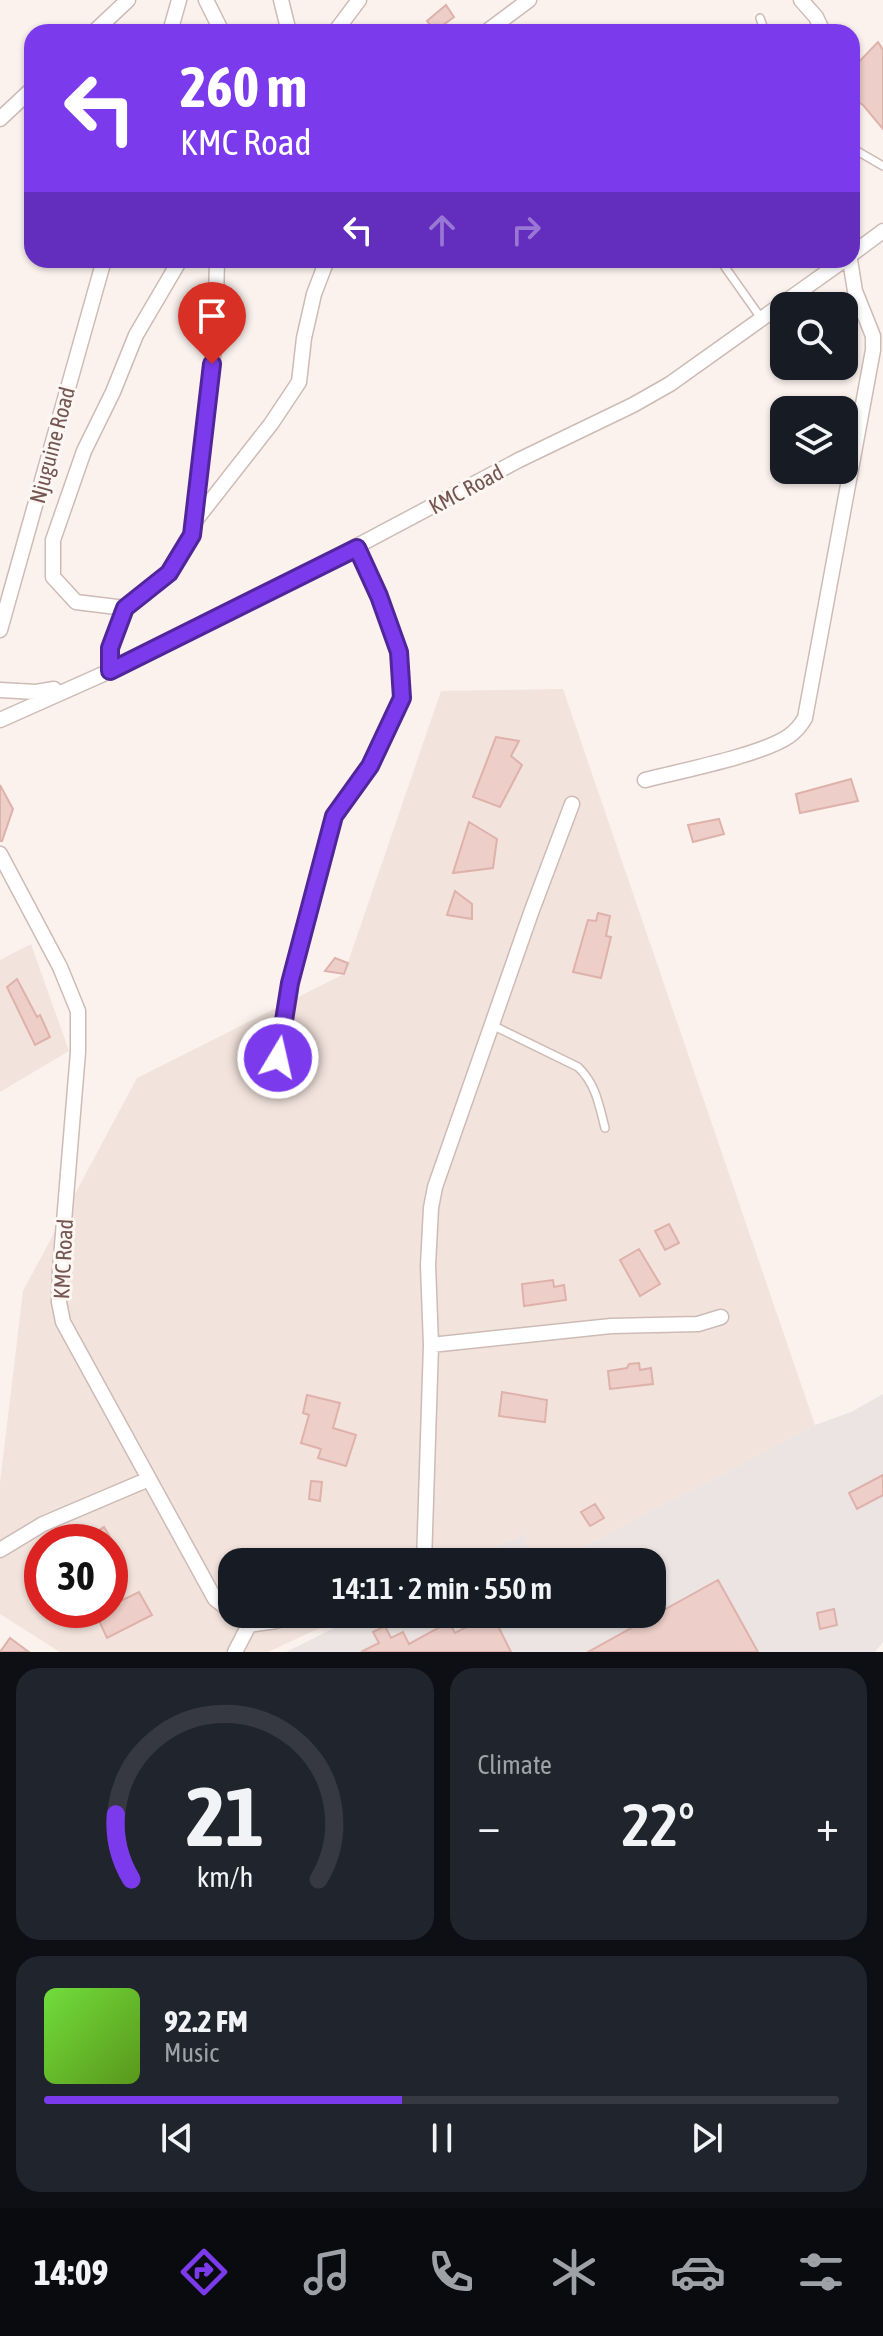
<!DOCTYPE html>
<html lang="en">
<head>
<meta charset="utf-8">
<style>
	body { margin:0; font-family:"Asap Condensed",sans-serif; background:#20242c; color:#f1f3f6; height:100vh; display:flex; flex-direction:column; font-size:30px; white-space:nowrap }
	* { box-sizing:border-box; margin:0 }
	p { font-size:26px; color:#9ea1a6 }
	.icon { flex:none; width:44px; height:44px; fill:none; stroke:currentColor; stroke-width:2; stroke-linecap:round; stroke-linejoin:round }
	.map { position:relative; height:1652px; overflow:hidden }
	.side { display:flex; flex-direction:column; gap:16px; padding:16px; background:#0d0f14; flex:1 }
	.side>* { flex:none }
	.top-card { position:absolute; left:24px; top:24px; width:836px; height:244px; border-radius:24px; box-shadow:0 2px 6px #0004; background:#7c3aed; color:#fff; overflow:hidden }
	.buttons { position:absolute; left:770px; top:292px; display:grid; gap:16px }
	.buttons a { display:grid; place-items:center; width:88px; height:88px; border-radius:16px; background:#171b24; box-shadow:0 2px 6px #0004; font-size:40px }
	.speed { position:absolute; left:24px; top:1524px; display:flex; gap:16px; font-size:40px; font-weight:700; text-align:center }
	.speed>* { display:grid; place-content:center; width:104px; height:104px; border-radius:50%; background:#171b24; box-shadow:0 2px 6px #0004; line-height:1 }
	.speed .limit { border:12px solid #d22; background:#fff; color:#111 }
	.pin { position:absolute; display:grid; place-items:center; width:68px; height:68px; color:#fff; margin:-82px -34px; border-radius:50% 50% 50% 0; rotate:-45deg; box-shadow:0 0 8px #0007 }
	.pin .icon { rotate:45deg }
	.me { position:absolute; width:88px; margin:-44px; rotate:9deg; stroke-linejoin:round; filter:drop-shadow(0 0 6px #0008) }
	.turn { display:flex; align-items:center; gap:28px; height:168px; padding:0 24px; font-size:36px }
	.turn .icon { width:104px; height:104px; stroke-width:2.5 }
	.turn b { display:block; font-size:56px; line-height:68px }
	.lanes { display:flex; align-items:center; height:76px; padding:0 24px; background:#0003; justify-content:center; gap:40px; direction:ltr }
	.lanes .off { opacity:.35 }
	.big { font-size:60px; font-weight:600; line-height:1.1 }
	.side .card { flex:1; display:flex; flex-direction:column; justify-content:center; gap:12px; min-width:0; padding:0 28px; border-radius:24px; background:#20242c }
	.side .dial { align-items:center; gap:0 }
	.dial svg { height:208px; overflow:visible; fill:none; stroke:#363941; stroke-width:7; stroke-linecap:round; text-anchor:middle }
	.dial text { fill:#f1f3f6; stroke:none }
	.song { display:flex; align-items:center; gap:24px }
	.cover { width:96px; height:96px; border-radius:12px; background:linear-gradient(135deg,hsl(100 70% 55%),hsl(90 70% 35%)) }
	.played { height:8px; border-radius:4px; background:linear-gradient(90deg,#7c3aed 45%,#363941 45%) }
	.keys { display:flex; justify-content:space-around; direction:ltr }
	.heat { display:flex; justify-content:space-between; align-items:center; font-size:44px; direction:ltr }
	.side .tiles { flex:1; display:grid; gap:16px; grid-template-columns:1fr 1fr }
	.card:last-child { grid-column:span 2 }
	.trip { position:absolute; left:218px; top:1548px; width:448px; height:80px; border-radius:24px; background:#171b24; box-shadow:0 2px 6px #0004; font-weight:600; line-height:80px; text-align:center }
	.dock { display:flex; height:128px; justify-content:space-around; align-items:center; background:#090b0e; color:#9ea1a6 }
	.dock .icon { width:56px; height:56px }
	.dock .selected { color:#7c3aed }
	.dock b { font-size:36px; color:#f1f3f6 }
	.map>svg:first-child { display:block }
	.residential { fill:#f2e3dc; fill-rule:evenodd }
	.industrial { fill:#ebe4e2 }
	.building { fill:#edcec8; stroke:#deb2aa; stroke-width:2 }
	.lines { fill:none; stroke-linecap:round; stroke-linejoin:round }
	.lane-casing { stroke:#cebbb6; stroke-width:10 }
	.street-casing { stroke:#cebbb6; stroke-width:17 }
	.lane { stroke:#fff; stroke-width:7 }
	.street { stroke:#fff; stroke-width:14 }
	.route-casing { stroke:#51269a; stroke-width:20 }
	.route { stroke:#7c3aed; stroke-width:14 }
	.labels { text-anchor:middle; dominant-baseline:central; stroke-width:6; stroke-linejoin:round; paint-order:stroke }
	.street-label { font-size:22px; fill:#745652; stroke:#fdf7f3 }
</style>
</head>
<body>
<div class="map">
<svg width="883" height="1652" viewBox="0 0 883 1652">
	<rect width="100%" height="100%" fill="#fbf2ed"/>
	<path class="residential" d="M563,689L815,1425L556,1562H533L524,1534L463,1562H232V1614H350L268,1652H60L0,1614V1483L23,1291L137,1078L344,974L441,691ZM42,1542H110V1610H42Z
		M31,944L69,1051L0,1092V960Z"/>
	<path class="industrial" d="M883,1394V1642L875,1652H286L362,1614H652V1562H556L815,1425L851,1412Z
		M524,1533L533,1562H467Z"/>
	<path class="building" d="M446,5L454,17L435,31L427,21Z
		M878,42L883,50V129L863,105L852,98L857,90L852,83V69Z
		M496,737L519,741L511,756L522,765L500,807L473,797Z
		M851,779L858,801L800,813L796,794Z
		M0,785L13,809L2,841H0Z
		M719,819L724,834L693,842L688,825Z
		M469,822L497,839L493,868L453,873Z
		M455,891L472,904V919L447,915Z
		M598,913L610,916L606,936L611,937L601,978L573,972L588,920L596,921Z
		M335,958L348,963L344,974L325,971Z
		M17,979L37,1017L40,1015L50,1037L35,1045L7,987Z
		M669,1224L679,1243L665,1250L655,1231Z
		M639,1249L660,1284L640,1296L620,1260Z
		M553,1280L554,1287L564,1285L566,1300L524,1306L522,1284Z
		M639,1363L640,1370L651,1368L653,1384L610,1389L608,1371L627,1368L629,1364Z
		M502,1392L547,1400L545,1422L499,1416Z
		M307,1395L340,1403L333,1428L356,1435L346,1466L318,1458L321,1449L301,1443L309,1415L303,1413Z
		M883,1475V1495L857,1509L849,1493Z
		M311,1481L322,1482L320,1501L309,1499Z
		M595,1504L604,1518L590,1526L581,1512Z
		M104,1527L113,1542H80Z
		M288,1550L293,1562H259Z
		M718,1580L758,1652H588Z
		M139,1592L152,1615L107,1638L94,1610H110V1606Z
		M834,1609L837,1625L820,1629L817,1613Z
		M492,1614L511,1652H361L379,1643L373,1632L385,1626L391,1638L403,1632L409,1644L449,1622L455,1633Z
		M10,1638L29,1652H0Z"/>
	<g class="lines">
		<defs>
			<path id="lane" d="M760,18L765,32
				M852,148L883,166
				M720,260L761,318
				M492,1025L578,1067C596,1084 599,1105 605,1128"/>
			<path id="street" d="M206,0L222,32
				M281,0L289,32
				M801,0L816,17L823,32
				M94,32L128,0
				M170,32L179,0
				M335,32L359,0
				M486,32L529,0
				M0,119L32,89
				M852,254L883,231
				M195,521L271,424L299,382L304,338L314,294L327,260
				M125,608L169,573L192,535L215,340L217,260
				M0,630L104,260
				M110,671V648L125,608L76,602L53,577V540L84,451L113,392L136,335L180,260
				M0,690L36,692L54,689
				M0,720L110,671L293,580L519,460L633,405L670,384L844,260
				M645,780C680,771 762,755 789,736C796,731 801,725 805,718L873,350V336L855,291L850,260
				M0,854L60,967L78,1011V1052L60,1270L59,1302L63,1322L215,1599L249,1625L276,1621L297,1614
				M278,1058L290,983L334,816L370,766L402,698L399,652L379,596L357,548
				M431,1345L611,1326L698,1324L721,1317
				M0,1550L43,1524L149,1479
				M424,1562L431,1345L428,1265L431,1208L435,1187L532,910L572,804
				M235,1652L249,1625"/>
		</defs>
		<use href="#lane" class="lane-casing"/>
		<use href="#street" class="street-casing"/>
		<use href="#lane" class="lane"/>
		<use href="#street" class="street"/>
	</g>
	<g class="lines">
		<defs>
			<path id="route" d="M212,364L192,535L169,573L125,608L110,648V671L357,548L379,596L399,652L402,698L370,766L334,816L290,983L278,1058"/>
		</defs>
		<use href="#route" class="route-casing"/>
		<use href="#route" class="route"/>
	</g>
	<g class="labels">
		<g class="street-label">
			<text transform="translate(52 445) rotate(-75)">Njuguine Road</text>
			<text transform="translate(466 489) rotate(-28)">KMC Road</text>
			<text transform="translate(63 1259) rotate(-87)">KMC Road</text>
		</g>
	</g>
</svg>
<div class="buttons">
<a><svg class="icon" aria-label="search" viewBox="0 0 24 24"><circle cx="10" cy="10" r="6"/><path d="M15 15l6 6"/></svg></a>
<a><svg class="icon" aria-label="layers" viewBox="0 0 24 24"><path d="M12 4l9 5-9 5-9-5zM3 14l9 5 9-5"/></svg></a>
</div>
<div class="speed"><div class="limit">30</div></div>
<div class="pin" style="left:212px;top:364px;background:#d93025"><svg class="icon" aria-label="arrive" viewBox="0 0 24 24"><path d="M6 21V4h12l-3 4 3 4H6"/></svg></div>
<svg class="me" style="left:278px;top:1058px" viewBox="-20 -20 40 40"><circle r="17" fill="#7c3aed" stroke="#fff" stroke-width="3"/><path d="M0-11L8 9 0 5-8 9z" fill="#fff"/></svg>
<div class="trip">14:11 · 2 min · 550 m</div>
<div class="top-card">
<div class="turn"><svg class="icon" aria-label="left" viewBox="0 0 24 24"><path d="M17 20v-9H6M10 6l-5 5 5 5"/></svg><div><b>260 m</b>KMC Road</div></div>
<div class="lanes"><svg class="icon" aria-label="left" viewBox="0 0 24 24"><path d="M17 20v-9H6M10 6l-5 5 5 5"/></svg><svg class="icon off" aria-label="ahead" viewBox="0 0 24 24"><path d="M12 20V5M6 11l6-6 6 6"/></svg><svg class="icon off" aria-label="right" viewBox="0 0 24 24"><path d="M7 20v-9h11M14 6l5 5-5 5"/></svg></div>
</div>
</div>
<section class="side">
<div class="tiles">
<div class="card dial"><svg viewBox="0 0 100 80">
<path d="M14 69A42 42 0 1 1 86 69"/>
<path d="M14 69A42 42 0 0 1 8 44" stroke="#7c3aed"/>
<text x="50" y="56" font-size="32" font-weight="700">21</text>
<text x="50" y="72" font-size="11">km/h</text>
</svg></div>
<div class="card"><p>Climate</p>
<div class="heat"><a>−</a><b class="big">22°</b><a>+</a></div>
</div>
<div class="card">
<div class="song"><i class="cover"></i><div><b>92.2 FM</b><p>Music</p></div></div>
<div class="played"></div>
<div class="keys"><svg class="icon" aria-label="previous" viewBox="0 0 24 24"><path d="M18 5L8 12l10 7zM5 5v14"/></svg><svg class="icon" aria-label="pause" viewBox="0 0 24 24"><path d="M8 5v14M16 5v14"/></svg><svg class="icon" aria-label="next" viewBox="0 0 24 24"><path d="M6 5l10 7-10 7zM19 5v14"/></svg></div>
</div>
</div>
</section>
<nav class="dock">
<b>14:09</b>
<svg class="icon selected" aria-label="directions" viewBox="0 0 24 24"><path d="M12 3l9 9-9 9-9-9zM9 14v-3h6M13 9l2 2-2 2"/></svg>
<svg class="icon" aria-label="music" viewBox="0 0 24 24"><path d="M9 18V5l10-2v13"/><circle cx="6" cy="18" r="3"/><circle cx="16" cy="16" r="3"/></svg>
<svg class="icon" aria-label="phone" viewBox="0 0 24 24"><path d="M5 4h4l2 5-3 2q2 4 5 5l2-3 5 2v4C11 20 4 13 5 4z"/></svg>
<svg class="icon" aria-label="climate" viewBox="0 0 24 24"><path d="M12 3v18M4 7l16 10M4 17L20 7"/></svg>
<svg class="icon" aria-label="car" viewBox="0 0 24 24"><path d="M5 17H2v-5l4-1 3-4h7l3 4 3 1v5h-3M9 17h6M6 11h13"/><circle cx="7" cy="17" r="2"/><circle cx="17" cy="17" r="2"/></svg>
<svg class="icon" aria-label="filters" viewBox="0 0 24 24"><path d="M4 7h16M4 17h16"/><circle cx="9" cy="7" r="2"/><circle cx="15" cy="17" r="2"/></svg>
</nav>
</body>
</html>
